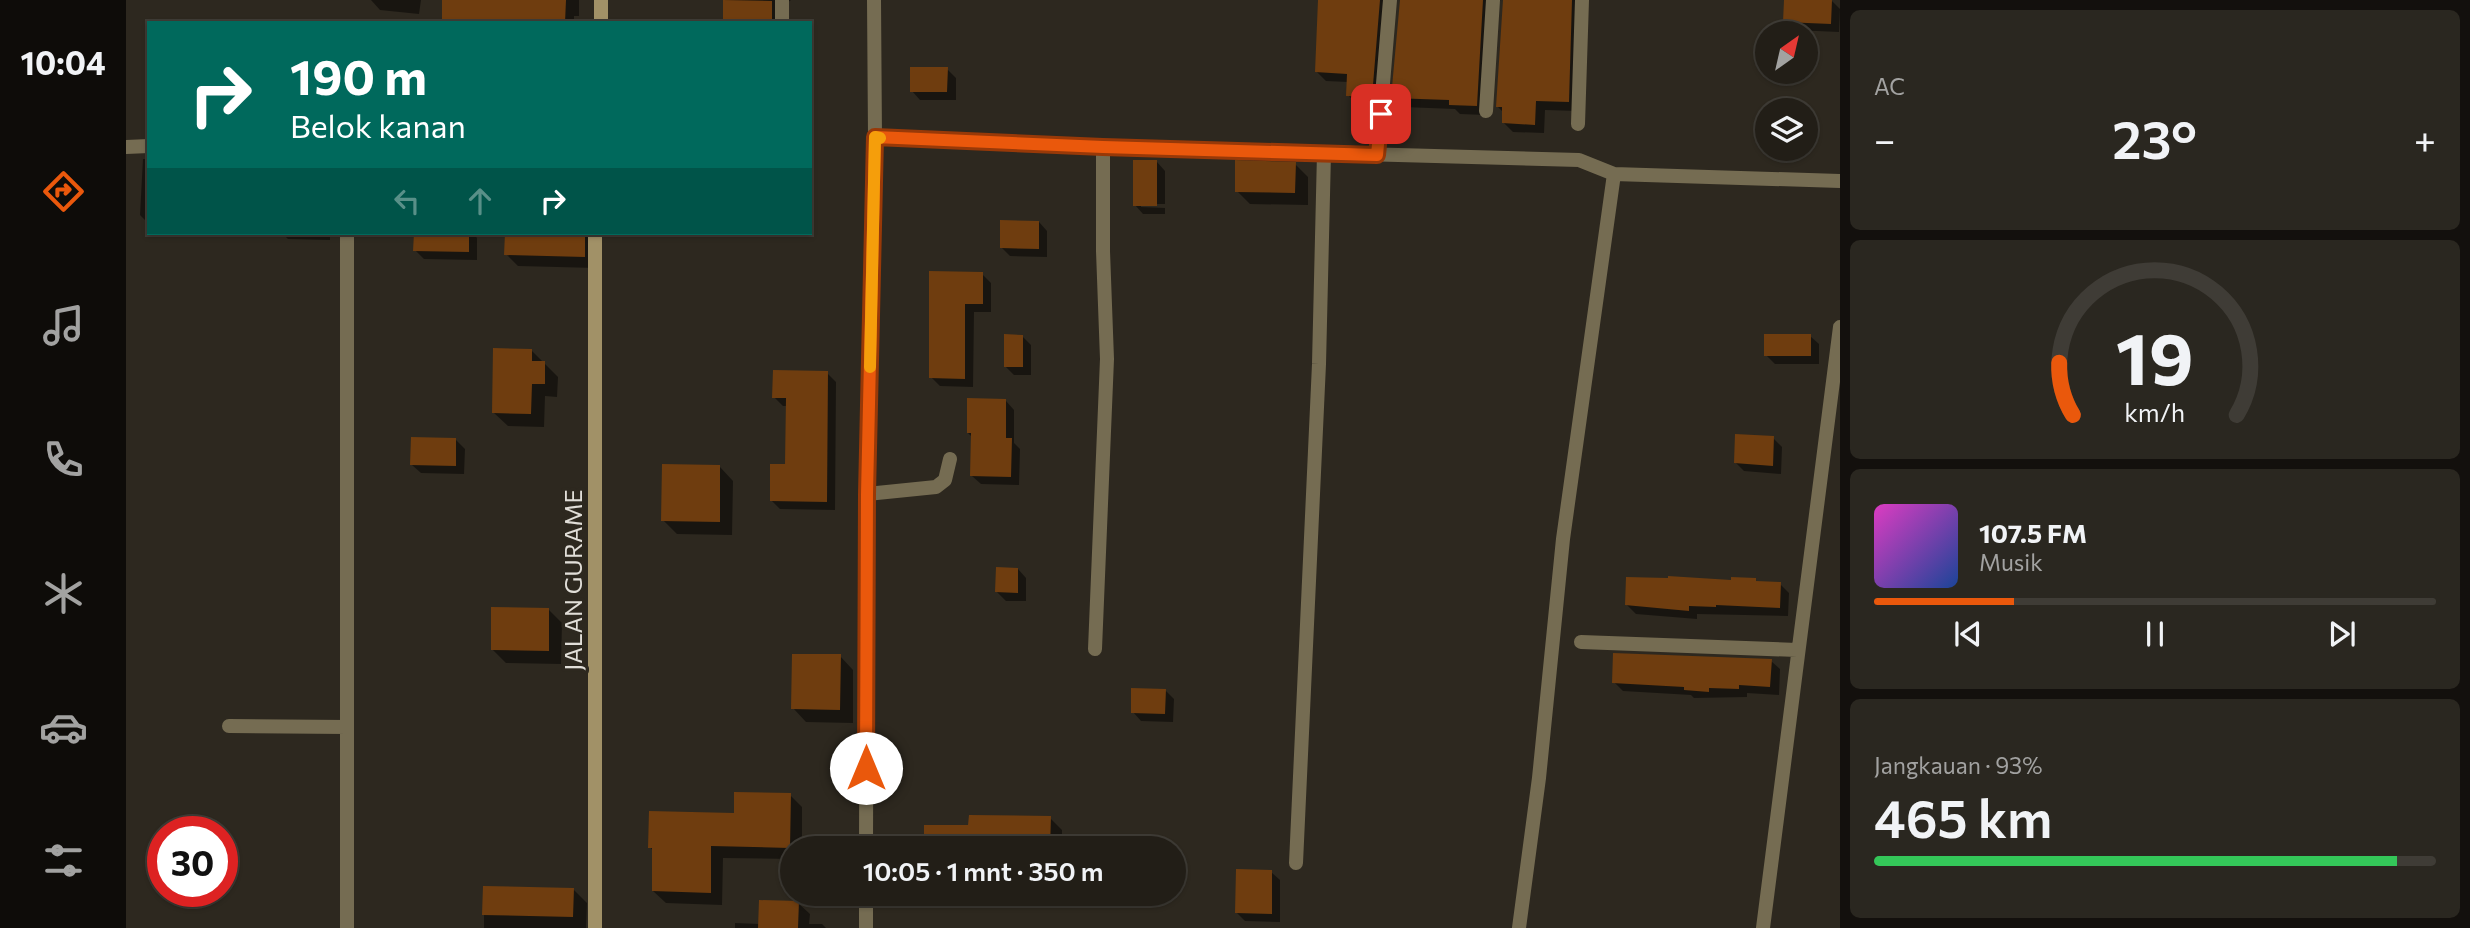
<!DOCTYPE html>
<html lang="id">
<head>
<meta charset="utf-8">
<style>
	body { margin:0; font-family:Commissioner,sans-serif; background:#2a2720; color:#f1f3f6; height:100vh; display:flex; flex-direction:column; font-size:26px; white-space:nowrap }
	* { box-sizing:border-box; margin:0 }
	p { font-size:23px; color:#a2a2a1 }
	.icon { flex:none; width:38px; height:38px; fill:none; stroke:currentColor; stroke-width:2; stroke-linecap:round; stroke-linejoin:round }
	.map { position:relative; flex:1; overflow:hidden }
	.side { display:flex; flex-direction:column; gap:10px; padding:10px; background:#13100d; width:630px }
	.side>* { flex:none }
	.banner { position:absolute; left:21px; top:21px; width:665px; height:214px; border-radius:0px; box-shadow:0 2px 5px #0004,0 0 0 2px #3f3c36; background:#00695c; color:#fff; overflow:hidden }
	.needle { width:46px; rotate:34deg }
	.fabs { position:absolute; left:1629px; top:21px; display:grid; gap:14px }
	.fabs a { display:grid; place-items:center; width:63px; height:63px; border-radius:50%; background:#221e17; box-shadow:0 2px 5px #0004,0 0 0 2px #3f3c36; font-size:35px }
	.speed { position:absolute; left:21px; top:816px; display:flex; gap:14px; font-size:35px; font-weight:700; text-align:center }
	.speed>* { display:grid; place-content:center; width:91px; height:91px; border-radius:50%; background:#221e17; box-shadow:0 2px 5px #0004,0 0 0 2px #3f3c36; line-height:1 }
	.speed .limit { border:10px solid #d22; background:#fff; color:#111 }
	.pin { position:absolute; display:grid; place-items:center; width:60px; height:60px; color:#fff; margin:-30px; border-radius:14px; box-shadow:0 4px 10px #0006 }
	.me { position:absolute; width:77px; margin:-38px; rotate:0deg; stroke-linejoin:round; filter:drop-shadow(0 0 5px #0008) }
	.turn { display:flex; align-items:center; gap:24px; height:147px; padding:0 28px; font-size:32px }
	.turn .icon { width:91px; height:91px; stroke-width:2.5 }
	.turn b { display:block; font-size:49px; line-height:60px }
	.lanes { display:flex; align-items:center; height:66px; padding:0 28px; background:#0003; justify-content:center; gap:35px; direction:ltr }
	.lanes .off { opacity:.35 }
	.big { font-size:52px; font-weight:600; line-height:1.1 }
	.side .card { flex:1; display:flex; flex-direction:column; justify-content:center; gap:10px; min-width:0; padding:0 24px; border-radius:10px; background:#2a2720 }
	.side .dial { align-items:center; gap:0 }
	.dial svg { height:182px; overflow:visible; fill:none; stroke:#3f3c36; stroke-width:7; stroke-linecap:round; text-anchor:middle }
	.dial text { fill:#f1f3f6; stroke:none }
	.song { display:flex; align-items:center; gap:21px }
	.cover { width:84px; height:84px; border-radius:10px; background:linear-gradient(135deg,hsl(310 70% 55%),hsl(220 70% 35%)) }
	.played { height:7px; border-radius:4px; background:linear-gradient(90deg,#ea580c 25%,#3f3c36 25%) }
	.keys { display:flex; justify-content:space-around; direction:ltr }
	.heat { display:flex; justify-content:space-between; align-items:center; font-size:38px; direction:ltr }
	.charge { height:10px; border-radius:5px; background:linear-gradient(90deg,#34c759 93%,#3f3c36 0) }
	.trip { position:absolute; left:654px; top:836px; width:406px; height:70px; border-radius:35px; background:#221e17; box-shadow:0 2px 5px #0004,0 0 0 2px #3f3c36; font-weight:600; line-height:70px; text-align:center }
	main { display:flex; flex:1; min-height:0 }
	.dock { display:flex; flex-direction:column; width:126px; justify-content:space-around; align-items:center; background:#0e0c09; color:#a2a2a1 }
	.dock .icon { width:49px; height:49px }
	.dock .active { color:#ea580c }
	.dock b { font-size:32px; color:#f1f3f6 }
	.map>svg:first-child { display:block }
	.shadow { fill:#0007 }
	.building { fill:#6f3d0f }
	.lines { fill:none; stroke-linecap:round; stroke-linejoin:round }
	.street { stroke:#756c52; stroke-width:14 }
	.secondary { stroke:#a19167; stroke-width:14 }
	.route-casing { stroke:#983908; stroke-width:18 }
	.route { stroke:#ea580c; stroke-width:12 }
	.slow { stroke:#f59e0b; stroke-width:12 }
	.labels { text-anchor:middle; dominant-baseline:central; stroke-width:7; stroke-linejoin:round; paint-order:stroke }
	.street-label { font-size:24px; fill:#e1ded8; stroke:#2d281f }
</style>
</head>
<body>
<main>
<nav class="dock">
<b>10:04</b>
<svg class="icon active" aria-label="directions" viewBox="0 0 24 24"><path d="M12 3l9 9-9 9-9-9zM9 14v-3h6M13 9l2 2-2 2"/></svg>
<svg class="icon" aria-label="music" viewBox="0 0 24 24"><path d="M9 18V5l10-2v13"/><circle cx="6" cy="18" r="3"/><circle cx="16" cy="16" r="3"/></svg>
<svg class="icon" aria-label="phone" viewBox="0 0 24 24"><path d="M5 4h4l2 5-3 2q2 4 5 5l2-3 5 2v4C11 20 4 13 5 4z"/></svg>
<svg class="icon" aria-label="climate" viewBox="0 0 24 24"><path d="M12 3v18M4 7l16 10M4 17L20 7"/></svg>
<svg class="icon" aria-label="car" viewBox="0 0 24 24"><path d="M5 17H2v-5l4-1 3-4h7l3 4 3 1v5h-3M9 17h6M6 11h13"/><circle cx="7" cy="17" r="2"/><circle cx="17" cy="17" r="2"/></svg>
<svg class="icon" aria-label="filters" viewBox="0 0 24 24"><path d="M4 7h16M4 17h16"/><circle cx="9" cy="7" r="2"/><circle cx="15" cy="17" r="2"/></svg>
</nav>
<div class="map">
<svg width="1714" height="928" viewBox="0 0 1714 928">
	<rect width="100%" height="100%" fill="#2d281f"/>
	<path class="shadow" d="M245,0H295L293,14L254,10Z
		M318,0H453V16H448V23H318Z
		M599,0H665L657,6V23H599Z
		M1194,0H1271H1269L1255,106L1231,105L1222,95V82L1200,81L1191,72Z
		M1275,0H1375L1368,3L1359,115L1334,114L1329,109L1277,107L1267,97Z
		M1378,0H1460L1452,111L1419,110L1418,133L1387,132L1377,122L1378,113L1372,107Z
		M1660,0H1705L1714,9L1713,32L1668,30L1659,21Z
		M821,69L830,78V100H794L786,91Z
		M17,159H23V224L14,215Z
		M1031,162L1039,171V204H1015V207L1039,208V214H1017L1009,205Z
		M1169,164L1182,177V205L1124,204L1111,191Z
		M913,222L921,231V257L884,256L876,248Z
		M156,233H204V240L162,239Z
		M289,233H347L351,238V260L298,259L289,250Z
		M381,233H469L470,268L392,266L380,254Z
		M804,273L856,274L865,283V312H848L847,387L814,386L805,377Z
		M896,336L905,345V375H888L879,366Z
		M1684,336L1693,344V364H1649L1640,355Z
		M406,351L432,377L431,397L419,396L418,427L382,426L368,413Z
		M701,373L710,382L709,510L654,509L645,500L661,466L662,406H657L648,397Z
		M880,401L888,410V443L894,449L893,485L855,484L846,476V437L842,433Z
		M1647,438L1656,447L1655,474L1618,471L1610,463Z
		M330,440L339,449L338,474L295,473L286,465Z
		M594,467L607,481L606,535L551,534L537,520Z
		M892,569L900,578V601H880L871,592Z
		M1629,580L1633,583L1654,584L1663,593L1662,616L1571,614V619L1510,614L1501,605L1607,582Z
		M423,610L436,623L435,664L380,663L366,649Z
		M714,656L727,670V723L680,722L667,708Z
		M1645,661L1654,669L1653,695L1621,693V697L1568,698L1565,695L1497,691L1488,682Z
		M1039,690L1048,699L1047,722L1015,721L1007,712Z
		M664,795L676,807V849H667V859L597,858L596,905L540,903L527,891L528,852L524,847Z
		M924,818L936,830V849H800L844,827Z
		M1145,872L1154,880V922L1119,921L1111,913Z
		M358,888L447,889L461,903L460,928H358Z
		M672,903L684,914L683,924H696L700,928H609V923L634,924Z"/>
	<path class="building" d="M316,0H440L439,23H316Z
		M597,0L646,1V23H597Z
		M1192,0H1254L1246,97L1220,96L1221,74L1189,72Z
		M1274,0H1357L1351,106L1323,105V100L1265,98Z
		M1377,0H1446L1443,102L1410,101L1409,125L1376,123V107H1370Z
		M1658,0H1706L1705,24L1657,22Z
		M784,67H822L821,92H784Z
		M1007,160H1031V206H1007Z
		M1109,160L1170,162L1169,193L1109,192Z
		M874,220L913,221V249L874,248Z
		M288,233H343V252L287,251Z
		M379,233H459V257L378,255Z
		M803,271L857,272V304H839V379L803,378Z
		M878,334L897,335V367H878Z
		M1638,334H1685V356H1638Z
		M367,348L406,349V361H419V384H406L405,414L366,413Z
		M647,370L702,371L701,502L644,501V464H659L660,398H646Z
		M841,398L880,399V438H886L885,477L844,476L845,433H841Z
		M1609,434L1648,436L1647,466L1608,463Z
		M285,437L330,438V466L284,465Z
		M536,464L594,465V522L535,521Z
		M870,567L892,568V593L869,592Z
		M1542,576L1605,580V577L1630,578V581L1655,582L1654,608L1590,605V607L1563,606V611L1499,605L1500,577L1542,578Z
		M365,607L423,608V651L365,650Z
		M1487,653L1646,659L1644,687L1613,685V689L1583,688V692L1558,690V687L1486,683Z
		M666,654H715L714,710L665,709Z
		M1005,688L1040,689L1039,714L1005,713Z
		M608,792L665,793L664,848L585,846V893L526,891V848H522L523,811L608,813Z
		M843,815L925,816L924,849H798V825H842Z
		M1110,869L1146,870V914L1109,913Z
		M357,886L448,888L447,917L356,915Z
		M633,900L673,901L672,928H632Z"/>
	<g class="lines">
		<path class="street" d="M656,23V0
			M1360,111L1367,0
			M1452,124L1456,0
			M749,137L977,147L1453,160L1488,174L1714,181
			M0,147L23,146
			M1251,155L1264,0
			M741,494L810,487L819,480L824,459
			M1455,642L1671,650
			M969,649L981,359L977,251V147
			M103,726L221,727
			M740,849L741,494L749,137L748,0
			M1170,863L1193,364L1198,153
			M221,928V233
			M740,928V894
			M1393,928L1413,778L1437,539L1488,174
			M1637,928L1714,327"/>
		<path class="secondary" d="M475,23V0
			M469,928V233"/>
	</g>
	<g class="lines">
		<defs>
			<path id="route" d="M740,768L741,494L749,137L977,147L1251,155L1255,114"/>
		</defs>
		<use href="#route" class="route-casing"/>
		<use href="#route" class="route"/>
		<path class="slow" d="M744,367L749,137L754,138"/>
	</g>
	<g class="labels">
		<g class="street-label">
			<text transform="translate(446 580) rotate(-90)">JALAN GURAME</text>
		</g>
	</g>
</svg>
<div class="fabs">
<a><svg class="needle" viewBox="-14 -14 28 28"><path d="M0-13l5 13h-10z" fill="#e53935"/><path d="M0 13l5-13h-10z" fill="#a2a2a1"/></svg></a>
<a><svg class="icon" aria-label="layers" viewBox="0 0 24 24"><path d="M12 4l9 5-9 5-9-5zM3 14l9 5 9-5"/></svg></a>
</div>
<div class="speed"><div class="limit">30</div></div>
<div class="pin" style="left:1255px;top:114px;background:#d93025"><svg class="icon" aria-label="arrive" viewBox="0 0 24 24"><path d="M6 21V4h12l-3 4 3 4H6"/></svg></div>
<svg class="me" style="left:740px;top:768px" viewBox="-20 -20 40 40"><circle r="19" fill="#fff"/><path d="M0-13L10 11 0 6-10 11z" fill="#ea580c"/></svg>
<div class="trip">10:05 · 1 mnt · 350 m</div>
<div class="banner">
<div class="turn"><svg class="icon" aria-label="right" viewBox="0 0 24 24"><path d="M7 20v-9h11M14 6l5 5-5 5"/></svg><div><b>190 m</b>Belok kanan</div></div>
<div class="lanes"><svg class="icon off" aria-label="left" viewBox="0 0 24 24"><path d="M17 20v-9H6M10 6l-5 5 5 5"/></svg><svg class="icon off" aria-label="ahead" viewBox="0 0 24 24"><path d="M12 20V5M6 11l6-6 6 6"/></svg><svg class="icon" aria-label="right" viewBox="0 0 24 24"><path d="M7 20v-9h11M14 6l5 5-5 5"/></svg></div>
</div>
</div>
<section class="side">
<div class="card"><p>AC</p>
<div class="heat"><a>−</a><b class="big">23°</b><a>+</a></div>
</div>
<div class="card dial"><svg viewBox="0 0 100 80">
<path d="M14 69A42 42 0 1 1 86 69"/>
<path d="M14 69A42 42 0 0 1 8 46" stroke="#ea580c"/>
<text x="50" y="56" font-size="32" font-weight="700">19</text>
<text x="50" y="72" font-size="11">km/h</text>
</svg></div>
<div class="card">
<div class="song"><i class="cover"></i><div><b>107.5 FM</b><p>Musik</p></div></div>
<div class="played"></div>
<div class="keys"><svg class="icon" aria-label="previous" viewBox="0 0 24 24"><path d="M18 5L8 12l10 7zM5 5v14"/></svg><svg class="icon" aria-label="pause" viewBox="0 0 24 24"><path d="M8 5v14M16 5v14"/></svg><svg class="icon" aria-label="next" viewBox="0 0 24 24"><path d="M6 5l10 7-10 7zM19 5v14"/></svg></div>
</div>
<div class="card"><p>Jangkauan · 93%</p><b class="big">465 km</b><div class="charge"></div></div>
</section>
</main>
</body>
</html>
